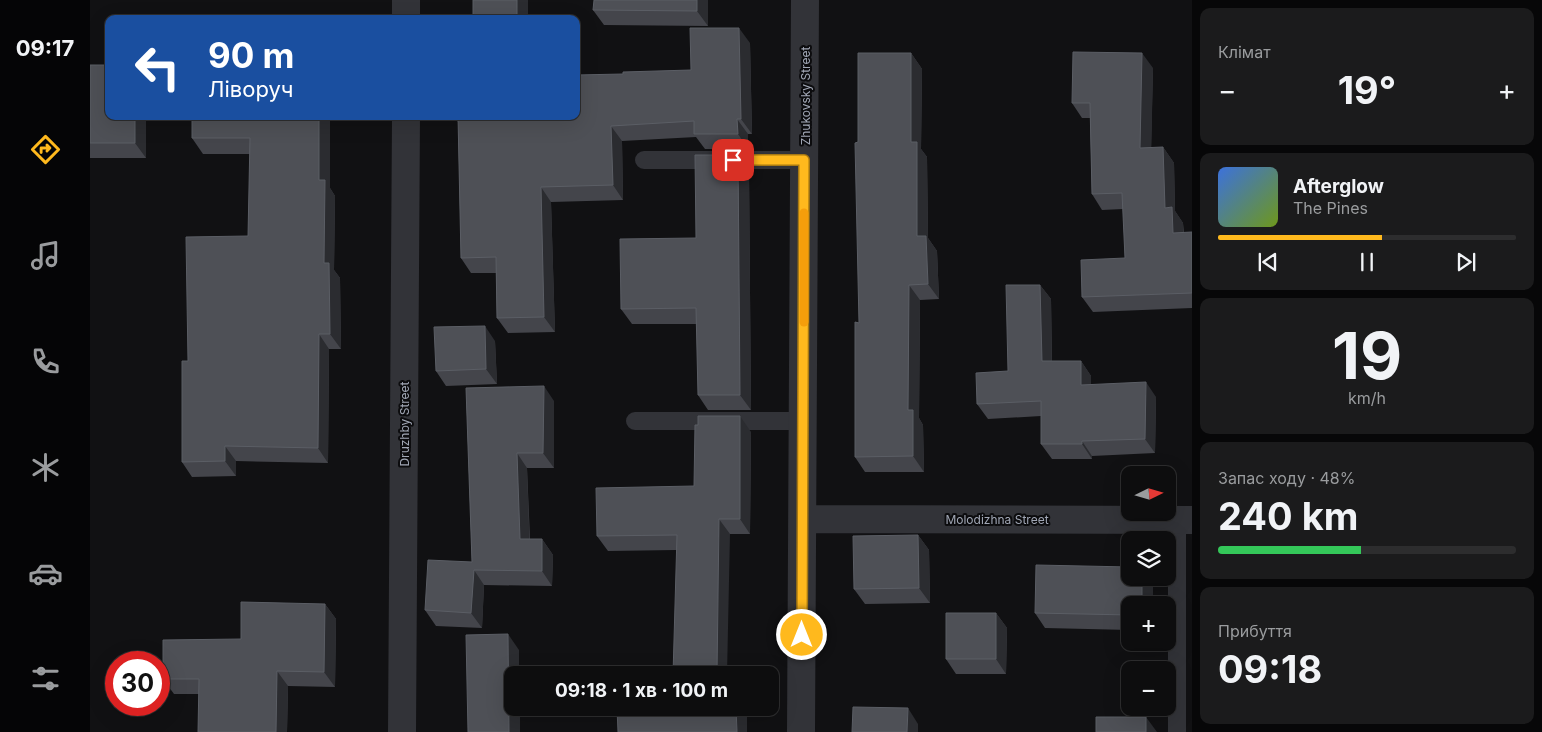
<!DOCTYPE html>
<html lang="uk">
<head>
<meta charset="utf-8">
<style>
	body { margin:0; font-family:Inter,sans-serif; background:#1b1b1c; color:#f1f3f6; height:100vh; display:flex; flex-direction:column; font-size:19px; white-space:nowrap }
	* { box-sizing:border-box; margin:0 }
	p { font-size:16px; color:#9a9c9e }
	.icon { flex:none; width:28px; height:28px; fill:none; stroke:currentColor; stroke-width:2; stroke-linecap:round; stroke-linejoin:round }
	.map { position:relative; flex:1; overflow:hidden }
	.side { display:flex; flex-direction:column; gap:8px; padding:8px; background:#070708; width:350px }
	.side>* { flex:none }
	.guide { position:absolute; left:15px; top:15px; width:475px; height:105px; border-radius:10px; box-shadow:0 5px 20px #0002,0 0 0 1px #2d2d2e; background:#1a4fa0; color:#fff; overflow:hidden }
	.needle { width:32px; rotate:85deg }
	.controls { position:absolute; left:1031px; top:466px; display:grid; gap:10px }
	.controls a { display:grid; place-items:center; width:55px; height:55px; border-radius:10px; background:#0d0d0e; box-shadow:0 5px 20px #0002,0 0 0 1px #2d2d2e; font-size:25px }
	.speed { position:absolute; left:15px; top:651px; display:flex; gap:10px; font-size:25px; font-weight:700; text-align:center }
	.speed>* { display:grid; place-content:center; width:65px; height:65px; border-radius:50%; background:#0d0d0e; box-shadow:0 5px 20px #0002,0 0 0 1px #2d2d2e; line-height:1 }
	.speed .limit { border:8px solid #d22; background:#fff; color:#111 }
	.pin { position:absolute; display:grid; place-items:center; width:42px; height:42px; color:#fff; margin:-21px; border-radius:10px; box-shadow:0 2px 8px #0006 }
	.me { position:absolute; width:55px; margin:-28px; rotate:0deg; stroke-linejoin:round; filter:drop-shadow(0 0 4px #0008) }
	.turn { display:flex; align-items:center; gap:18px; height:105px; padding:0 20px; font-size:22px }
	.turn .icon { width:65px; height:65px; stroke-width:2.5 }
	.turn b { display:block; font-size:35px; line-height:42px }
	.big { font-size:38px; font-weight:700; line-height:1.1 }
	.side .tile { flex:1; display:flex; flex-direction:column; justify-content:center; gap:8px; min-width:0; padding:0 18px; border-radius:10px; background:#1b1b1c }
	.side .dial { align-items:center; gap:0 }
	.dial b { font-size:65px; line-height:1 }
	.song { display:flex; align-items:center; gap:15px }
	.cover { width:60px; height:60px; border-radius:8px; background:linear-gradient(135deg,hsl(220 70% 55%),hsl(80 70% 35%)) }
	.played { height:5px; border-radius:2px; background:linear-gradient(90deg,#ffb91d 55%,#2d2d2e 55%) }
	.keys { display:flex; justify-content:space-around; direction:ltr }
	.heat { display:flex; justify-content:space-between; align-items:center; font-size:28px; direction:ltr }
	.charge { height:8px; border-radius:4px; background:linear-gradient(90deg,#34c759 48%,#2d2d2e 0) }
	.trip { position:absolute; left:414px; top:666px; width:275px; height:50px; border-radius:10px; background:#0d0d0e; box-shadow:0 5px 20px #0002,0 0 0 1px #2d2d2e; font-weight:700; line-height:50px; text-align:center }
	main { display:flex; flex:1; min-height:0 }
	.tabs { display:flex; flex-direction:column; width:90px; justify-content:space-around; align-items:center; background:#050506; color:#9a9c9e }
	.tabs .icon { width:35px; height:35px }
	.tabs .on { color:#ffb91d }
	.tabs b { font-size:22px; color:#f1f3f6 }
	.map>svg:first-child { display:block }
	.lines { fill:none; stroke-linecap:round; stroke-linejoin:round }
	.lane { stroke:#323338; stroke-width:18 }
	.street { stroke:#323338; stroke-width:28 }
	.wall { fill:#44454b }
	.shaded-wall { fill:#2b2c30 }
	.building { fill:#4e5056; stroke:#5b5e65 }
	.route-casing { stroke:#a67813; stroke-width:12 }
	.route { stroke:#ffb91d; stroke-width:9 }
	.slow { stroke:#f59e0b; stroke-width:9 }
	.labels { text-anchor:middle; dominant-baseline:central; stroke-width:4; stroke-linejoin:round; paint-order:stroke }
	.street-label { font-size:12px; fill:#a1a7b5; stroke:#0c0c0e }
</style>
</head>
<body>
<main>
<nav class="tabs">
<b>09:17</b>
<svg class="icon on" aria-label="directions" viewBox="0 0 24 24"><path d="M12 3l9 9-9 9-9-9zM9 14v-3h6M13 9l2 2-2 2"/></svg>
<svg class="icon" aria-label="music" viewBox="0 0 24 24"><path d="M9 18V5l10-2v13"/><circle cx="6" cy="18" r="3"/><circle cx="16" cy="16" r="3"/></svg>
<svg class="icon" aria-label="phone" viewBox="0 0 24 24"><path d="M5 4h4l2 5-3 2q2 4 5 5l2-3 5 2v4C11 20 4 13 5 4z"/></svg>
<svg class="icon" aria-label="climate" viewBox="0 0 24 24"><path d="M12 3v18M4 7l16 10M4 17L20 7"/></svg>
<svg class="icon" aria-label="car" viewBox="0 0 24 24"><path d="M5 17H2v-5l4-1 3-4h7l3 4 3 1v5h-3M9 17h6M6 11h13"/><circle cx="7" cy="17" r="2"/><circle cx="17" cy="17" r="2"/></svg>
<svg class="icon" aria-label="filters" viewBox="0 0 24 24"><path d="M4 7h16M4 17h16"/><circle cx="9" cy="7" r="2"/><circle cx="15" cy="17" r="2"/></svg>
</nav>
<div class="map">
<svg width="1102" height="732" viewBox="0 0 1102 732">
	<rect width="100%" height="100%" fill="#111113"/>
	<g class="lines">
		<path class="lane" d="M554,160H714
			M545,421H713
			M1087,520V732"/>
		<path class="street" d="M316,19V0
			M713,519L1102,520
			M312,732L316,116
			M711,732L715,0"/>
	</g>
	<path class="wall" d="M618,0V26L514,25L503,10Z
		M660,43L662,134H658V149H615L606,137L532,141L533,200L461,202L465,332L418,333L407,318L406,273H381L371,258L368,122L364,116H486L533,74L601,70Z
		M821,53L832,69L831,149L837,157L838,238L847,251L849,299L830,300L829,418L833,425L834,472H775L765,457L769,323L768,142Z
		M0,65L56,116V158H0Z
		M1063,68L1061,148L1073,147L1084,163L1085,211L1093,223L1094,233L1102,232V308L1003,312L992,297L1035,258L1033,209L1012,210L1002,194L1000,118H992L982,103Z
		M240,116V188L245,196L244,270L250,278L251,349H239L238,463L146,461V476L102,477L92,462L98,361L158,236L160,154H113L102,138Z
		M659,171L661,410H618L608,395L607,324H542L531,309L606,238Z
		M950,285L961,299L962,361H991L1001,376V384L1066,397L1065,453L1002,456V459H962L951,444V416L898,419L887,404L918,371Z
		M405,341L407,384L356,386L346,371Z
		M376,388L464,401V468H437L440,539H452L463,555L462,586L394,585L392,628L346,626L335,610L382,562Z
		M608,425L661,432L660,534H640L586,550L518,551L507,536L604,486Z
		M828,535L839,550L840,603L775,604L764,589Z
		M1040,578H1059L1063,583L1040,605V630L955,628L945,613Z
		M235,604L246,619L245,687L198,686L197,732H108L109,694H84L73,679Z
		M906,613L917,628L916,674H866L856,659Z"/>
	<path class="shaded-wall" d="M427,0H438V19H427Z
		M607,0H618V26L607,11Z
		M649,28L660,43L662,134L651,119Z
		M821,53L832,69L831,149L837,157L838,238L847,251L849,299L838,284L827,236L821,142Z
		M1052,53L1063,68L1061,163L1050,148Z
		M45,116H56V158L45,143Z
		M229,116H240V188L245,196L244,270L250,278L251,349L240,334L234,263L229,180Z
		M647,119L658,134V149L648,134Z
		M521,126L532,141L533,200L523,185Z
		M1073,147L1084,163L1085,211L1093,223L1094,249L1083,233L1075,208Z
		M648,155L659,171L661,410L650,395Z
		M451,187L461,202L465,332L454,317Z
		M819,285L830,300L829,418L833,425L834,472L823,456L818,410Z
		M950,285L961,299L962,376L952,361Z
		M395,326L405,341L407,384L396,369Z
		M229,334L239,349L238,463L228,448Z
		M991,361L1001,376V400L991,385Z
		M1056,382L1066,397L1065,453L1055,439Z
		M454,386L464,401V468L453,453Z
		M650,416L661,432L660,534L650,519Z
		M992,441L1002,456V459L992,444Z
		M135,446L146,461V476L135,461Z
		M427,453L437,468L440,554L430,539Z
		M629,519L640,534L637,675H627Z
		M828,535L839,550L840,603L829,588Z
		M452,539L463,555L462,586L452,571Z
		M384,570L394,585L392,628L381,613Z
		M1052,578H1059L1063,583V605H1052Z
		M235,604L246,619L245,687L234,672Z
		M906,613L917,628L916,674L906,659Z
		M418,634L429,650V675H422V708H430V732H419Z
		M187,671L198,686L197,732H186Z
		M646,708H652L657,715V732H647Z
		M818,708L828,724V732H817Z
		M1056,717L1067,732H1056Z"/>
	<path class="building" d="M383,0H427V19H383Z
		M504,0H607V11L503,10Z
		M600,28H649L651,119H647L648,134H604V121L521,126L523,185L451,187L454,317L407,318L406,257L371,258L368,116H486V75L533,74V72L601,70Z
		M983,52L1052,53L1050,148L1073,147L1075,208L1082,207L1083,233L1102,232V293L992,297L991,260L1035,258L1032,193L1002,194L1000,103H982Z
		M768,53H821V142H827V236H836L838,284L819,285L818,410H823V456L765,457V322L769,323L765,143L768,142Z
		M0,65H19V116H45V143H0Z
		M102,116H229V180H235L234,263H239L240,334H229L228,448L135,446V461L92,462V361H98L96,237L158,236L160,138H102Z
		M605,155H648L650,395H608L606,308L531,309L530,239L606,238Z
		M916,285H950L952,361H991V385L1056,382L1055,439L992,441V444H951V401L887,404L886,373L918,371Z
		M395,326L396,369L346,371L344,327Z
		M454,386L453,453H427L430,539H452V571L384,570L381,613L335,610L338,560L382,562L376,388Z
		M608,416H650V519H629L627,675H583L587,535L507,536L506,488L604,486L605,425H608Z
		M828,535L829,588L764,589L763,536Z
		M946,565L1040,567V578H1052V605H1040V615L945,613Z
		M151,602L235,604L234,672L187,671L186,732H108L109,679H73V640L151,639Z
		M856,613H906V659H856Z
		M418,634L419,732H378L376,635Z
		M763,707L818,708L817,732H762Z
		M527,708H646L647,732H528Z
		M1006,717H1056V732H1006Z"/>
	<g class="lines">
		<defs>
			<path id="route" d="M643,160H714L712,635"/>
		</defs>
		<use href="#route" class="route-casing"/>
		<use href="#route" class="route"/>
		<path class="slow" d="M714,322V213"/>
	</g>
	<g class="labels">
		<g class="street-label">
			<text transform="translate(715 96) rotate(-90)">Zhukovsky Street</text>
			<text transform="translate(314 424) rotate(-90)">Druzhby Street</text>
			<text x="907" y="519">Molodizhna Street</text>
		</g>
	</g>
</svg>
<div class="controls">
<a><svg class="needle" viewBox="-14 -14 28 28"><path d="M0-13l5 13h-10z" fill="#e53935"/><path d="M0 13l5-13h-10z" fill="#9a9c9e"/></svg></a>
<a><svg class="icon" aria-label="layers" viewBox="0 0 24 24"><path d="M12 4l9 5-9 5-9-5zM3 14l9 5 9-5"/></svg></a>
<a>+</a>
<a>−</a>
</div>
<div class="speed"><div class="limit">30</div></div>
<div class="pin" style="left:643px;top:160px;background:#d93025"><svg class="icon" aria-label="arrive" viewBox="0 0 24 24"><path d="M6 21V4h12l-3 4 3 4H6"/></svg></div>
<svg class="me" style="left:712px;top:635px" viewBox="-20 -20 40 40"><circle r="17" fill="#ffb91d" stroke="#fff" stroke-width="3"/><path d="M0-11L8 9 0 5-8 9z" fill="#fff"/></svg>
<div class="trip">09:18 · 1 хв · 100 m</div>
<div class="guide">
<div class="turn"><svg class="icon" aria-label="left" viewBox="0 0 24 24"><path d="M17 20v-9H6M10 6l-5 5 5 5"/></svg><div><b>90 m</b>Ліворуч</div></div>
</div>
</div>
<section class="side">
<div class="tile"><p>Клімат</p>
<div class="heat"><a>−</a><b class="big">19°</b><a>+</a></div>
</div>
<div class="tile">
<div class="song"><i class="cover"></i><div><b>Afterglow</b><p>The Pines</p></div></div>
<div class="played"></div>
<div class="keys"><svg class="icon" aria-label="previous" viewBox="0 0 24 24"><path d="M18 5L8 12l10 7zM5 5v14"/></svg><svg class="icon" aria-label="pause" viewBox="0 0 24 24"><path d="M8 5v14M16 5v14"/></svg><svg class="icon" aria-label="next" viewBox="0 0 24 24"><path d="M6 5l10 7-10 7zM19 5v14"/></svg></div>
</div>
<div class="tile dial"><b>19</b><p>km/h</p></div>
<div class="tile"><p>Запас ходу · 48%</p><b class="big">240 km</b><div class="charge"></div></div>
<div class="tile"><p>Прибуття</p><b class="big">09:18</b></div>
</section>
</main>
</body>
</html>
